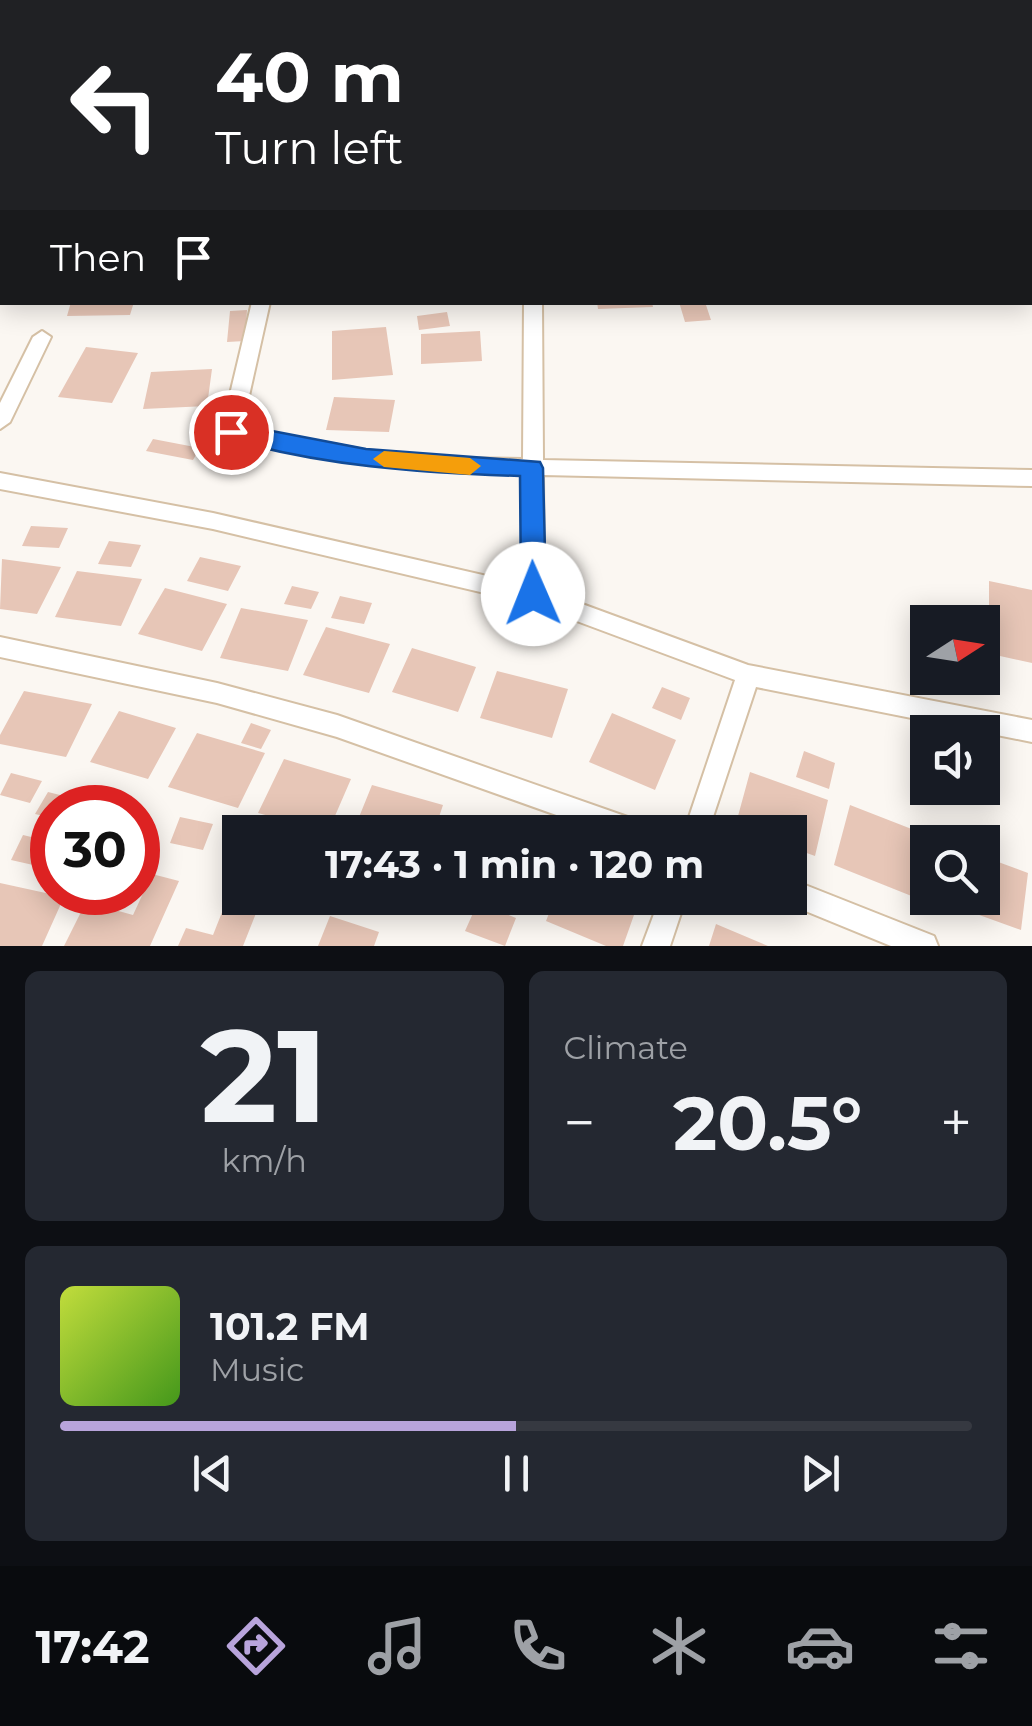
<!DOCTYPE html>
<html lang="en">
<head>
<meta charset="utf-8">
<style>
	body { margin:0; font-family:Montserrat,sans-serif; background:#242831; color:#f1f3f6; height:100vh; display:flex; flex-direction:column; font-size:38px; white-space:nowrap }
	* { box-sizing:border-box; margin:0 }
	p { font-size:32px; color:#9ea1a6 }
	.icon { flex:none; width:55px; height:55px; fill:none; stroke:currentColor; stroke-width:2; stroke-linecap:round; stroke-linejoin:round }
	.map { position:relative; height:946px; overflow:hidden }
	.sheet { display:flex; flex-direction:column; gap:25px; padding:25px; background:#0d0f14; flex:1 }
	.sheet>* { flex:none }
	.hud { position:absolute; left:0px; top:0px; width:1032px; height:305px; box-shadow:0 5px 25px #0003; background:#202124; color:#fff; overflow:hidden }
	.needle { width:65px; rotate:78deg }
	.buttons { position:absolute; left:910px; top:605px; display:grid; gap:20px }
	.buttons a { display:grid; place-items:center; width:90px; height:90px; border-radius:0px; background:#171b24; box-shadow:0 5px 25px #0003; font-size:50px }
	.speed { position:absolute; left:30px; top:785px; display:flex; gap:20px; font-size:50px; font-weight:700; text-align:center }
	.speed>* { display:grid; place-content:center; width:130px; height:130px; border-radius:50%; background:#171b24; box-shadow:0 5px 25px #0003; line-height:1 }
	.speed .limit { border:15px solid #d22; background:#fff; color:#111 }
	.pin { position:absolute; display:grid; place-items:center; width:85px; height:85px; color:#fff; margin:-42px; border:5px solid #fff; border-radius:50%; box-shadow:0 2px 10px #0007 }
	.me { position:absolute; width:110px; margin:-55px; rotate:359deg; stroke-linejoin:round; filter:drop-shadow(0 0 8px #0008) }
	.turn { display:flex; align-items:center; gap:35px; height:210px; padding:0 50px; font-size:45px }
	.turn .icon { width:130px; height:130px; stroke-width:2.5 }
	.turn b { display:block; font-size:70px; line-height:85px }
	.then { display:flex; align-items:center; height:95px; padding:0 50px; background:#0003; gap:20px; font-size:38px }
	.big { font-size:75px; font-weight:700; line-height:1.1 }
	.sheet .card { flex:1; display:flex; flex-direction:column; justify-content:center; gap:15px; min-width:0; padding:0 35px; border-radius:15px; background:#242831 }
	.sheet .dial { align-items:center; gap:0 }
	.dial b { font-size:130px; line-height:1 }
	.song { display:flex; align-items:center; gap:30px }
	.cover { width:120px; height:120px; border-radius:15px; background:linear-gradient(135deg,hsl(70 70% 55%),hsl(100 70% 35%)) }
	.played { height:10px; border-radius:5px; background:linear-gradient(90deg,#b8a4db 50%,#363941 50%) }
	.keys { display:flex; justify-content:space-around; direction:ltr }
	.heat { display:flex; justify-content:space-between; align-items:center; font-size:55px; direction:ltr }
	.sheet .tiles { flex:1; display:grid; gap:25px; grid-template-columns:1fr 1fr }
	.card:last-child { grid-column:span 2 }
	.trip { position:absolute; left:222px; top:815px; width:585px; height:100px; border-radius:0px; background:#171b24; box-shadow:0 5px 25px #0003; font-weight:700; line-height:100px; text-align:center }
	.menu { display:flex; height:160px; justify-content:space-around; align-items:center; background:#090b0e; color:#9ea1a6 }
	.menu .icon { width:70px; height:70px }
	.menu .on { color:#b8a4db }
	.menu b { font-size:45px; color:#f1f3f6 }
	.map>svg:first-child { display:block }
	.building { fill:#e7c6b7 }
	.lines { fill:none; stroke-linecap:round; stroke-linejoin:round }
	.minor-casing { stroke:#d5c0a5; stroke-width:4 }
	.tertiary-casing { stroke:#d5c0a5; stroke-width:4 }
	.minor { fill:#fff; fill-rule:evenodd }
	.tertiary { fill:#fff; fill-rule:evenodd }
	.route { fill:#1a73e8; stroke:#114b97; stroke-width:2.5 }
	.slow { fill:#f59e0b }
</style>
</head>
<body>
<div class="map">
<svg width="1032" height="946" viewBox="0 0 1032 946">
	<rect width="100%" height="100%" fill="#fbf7f2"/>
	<path class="building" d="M71,302H134L130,315L67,316Z
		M597,302H652L653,307L598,309Z
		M679,302H705L711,320L685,322Z
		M247,310L245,341L227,342L230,311Z
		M447,312L450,326L419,330L417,316Z
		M386,327L393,375L332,380V331Z
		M480,331L482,361L421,364V334Z
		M86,347L138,353L112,403L58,397Z
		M212,369L207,406L143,409L151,372Z
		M334,397L395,400L389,432L326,430Z
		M153,439L200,448L193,460L146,451Z
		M31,526L68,528L59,548L22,546Z
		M109,541L141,545L131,567L98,564Z
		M200,557L241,566L228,591L187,581Z
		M2,559L61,567L37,614L0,609Z
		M77,571L142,579L121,626L55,617Z
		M989,581L1032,590V663L1000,656V637L989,635Z
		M292,586L319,592L311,609L284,604Z
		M165,588L227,604L202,651L138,634Z
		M340,596L372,603L364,624L331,618Z
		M241,608L308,620L288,671L220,658Z
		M326,627L390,644L369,693L303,675Z
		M412,648L476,667L458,712L392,692Z
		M497,671L568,689L552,738L480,718Z
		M662,687L690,698L681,720L652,708Z
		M24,691L92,704L66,757L0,744V735Z
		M119,711L176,728L148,779L90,762Z
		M612,713L676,740L655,790L589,762Z
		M251,723L271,730L261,749L241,743Z
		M197,733L265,753L238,808L168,787Z
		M804,751L835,763L829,789L796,777Z
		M284,759L351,779L328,832L258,813Z
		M750,772L828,800L815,856L790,847V832H750L735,827Z
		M11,773L42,781L30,803L0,795Z
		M372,785L443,805L434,832H353Z
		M83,786L132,801L129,808H71Z
		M48,792L72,798L67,808H52V818L35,814Z
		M850,805L927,835L914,897L834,865Z
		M180,817L213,824L203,850L170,843Z
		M478,819L512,832H472Z
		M23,835L52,842L42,867L11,860Z
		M982,856L1028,873L1021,930L946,903V898H982Z
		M138,865L151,869L135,901L109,893L138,892Z
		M152,874L179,881L150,946H64L86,902L133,915Z
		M0,883L64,897L42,946H0Z
		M232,887L240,889V898H262L243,946H178L186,928L213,935Z
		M555,898H640L623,946H606L546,921Z
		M478,902L516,918L505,946L465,931Z
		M330,916L379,932L374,946H318Z
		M716,924L768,946H709Z"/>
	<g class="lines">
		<defs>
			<path id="minor" d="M1030,89H1032V97H1030Z
				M0,176H2V186H0Z
				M1030,249H1032V260H1030Z
				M252,302H270L242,427L365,450L446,458L523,459L524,302H542L543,460L1032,470V486L543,475L544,590L748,665L1032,720V742L756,687L708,832H684L735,680L531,604L213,529L0,489V473L213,513L522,584L523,474L446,472L365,464L224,437L221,432Z
				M42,331L51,337L10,422L0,429V403L33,337Z
				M0,637L217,683L337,715L636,820L645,823L649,832H604L337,737L217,703L0,657Z
				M790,879L934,936L938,946H891L781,901L779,898H790Z
				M660,898H686L670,946H642Z"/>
			<path id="tertiary" d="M1030,8H1032V18H1030Z
				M0,63H2V73H0Z"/>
		</defs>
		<use href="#minor" class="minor-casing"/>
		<use href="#tertiary" class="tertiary-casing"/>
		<use href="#minor" class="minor"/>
		<use href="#tertiary" class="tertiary"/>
	</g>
	<path class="route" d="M231,423L366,449L540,462L543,468L546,594L542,602H524L521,594L520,476C422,473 318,466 223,437L220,432Z"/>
	<path class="slow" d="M384,451L470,458L481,466L470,475L384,467L373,459Z"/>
</svg>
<div class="buttons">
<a><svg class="needle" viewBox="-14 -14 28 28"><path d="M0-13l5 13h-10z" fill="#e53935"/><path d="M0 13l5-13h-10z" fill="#9ea1a6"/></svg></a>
<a><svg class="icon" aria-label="sound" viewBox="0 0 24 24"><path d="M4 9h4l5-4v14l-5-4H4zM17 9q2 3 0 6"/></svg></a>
<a><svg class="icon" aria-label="search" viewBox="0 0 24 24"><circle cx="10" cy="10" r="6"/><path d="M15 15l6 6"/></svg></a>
</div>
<div class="speed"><div class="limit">30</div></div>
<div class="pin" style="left:231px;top:432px;background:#d93025"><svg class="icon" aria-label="arrive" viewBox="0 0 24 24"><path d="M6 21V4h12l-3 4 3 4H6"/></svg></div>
<svg class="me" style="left:533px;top:594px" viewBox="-20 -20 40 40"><circle r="19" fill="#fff"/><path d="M0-13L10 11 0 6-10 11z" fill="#1a73e8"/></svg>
<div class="trip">17:43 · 1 min · 120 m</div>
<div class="hud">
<div class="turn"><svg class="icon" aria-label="left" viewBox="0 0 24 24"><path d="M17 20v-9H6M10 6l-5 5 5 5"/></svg><div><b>40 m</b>Turn left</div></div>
<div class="then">Then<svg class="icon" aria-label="arrive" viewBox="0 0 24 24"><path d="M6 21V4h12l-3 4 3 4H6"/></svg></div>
</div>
</div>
<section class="sheet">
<div class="tiles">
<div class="card dial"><b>21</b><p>km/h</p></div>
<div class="card"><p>Climate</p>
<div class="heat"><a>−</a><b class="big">20.5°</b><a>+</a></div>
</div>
<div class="card">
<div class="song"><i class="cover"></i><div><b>101.2 FM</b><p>Music</p></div></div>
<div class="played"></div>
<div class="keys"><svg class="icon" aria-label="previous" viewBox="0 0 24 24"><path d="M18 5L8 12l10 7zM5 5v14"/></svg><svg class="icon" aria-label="pause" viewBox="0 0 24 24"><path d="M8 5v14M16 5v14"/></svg><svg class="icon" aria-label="next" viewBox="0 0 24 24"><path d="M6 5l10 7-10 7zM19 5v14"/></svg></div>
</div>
</div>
</section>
<nav class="menu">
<b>17:42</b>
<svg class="icon on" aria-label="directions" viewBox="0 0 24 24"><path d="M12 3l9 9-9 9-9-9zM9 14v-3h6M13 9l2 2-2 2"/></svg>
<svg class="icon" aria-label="music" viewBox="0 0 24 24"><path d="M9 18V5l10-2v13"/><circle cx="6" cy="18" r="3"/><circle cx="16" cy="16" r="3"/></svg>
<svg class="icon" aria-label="phone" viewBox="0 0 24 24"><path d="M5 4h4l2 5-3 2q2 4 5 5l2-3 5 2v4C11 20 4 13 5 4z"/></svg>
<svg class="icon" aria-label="climate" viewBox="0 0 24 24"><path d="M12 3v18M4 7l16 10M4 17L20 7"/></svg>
<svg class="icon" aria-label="car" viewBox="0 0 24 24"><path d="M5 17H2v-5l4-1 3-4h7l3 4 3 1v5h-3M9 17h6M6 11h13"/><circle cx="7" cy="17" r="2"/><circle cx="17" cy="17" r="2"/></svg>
<svg class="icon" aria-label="filters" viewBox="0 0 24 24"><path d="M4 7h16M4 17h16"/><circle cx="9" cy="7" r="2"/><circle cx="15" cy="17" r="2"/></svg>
</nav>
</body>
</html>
